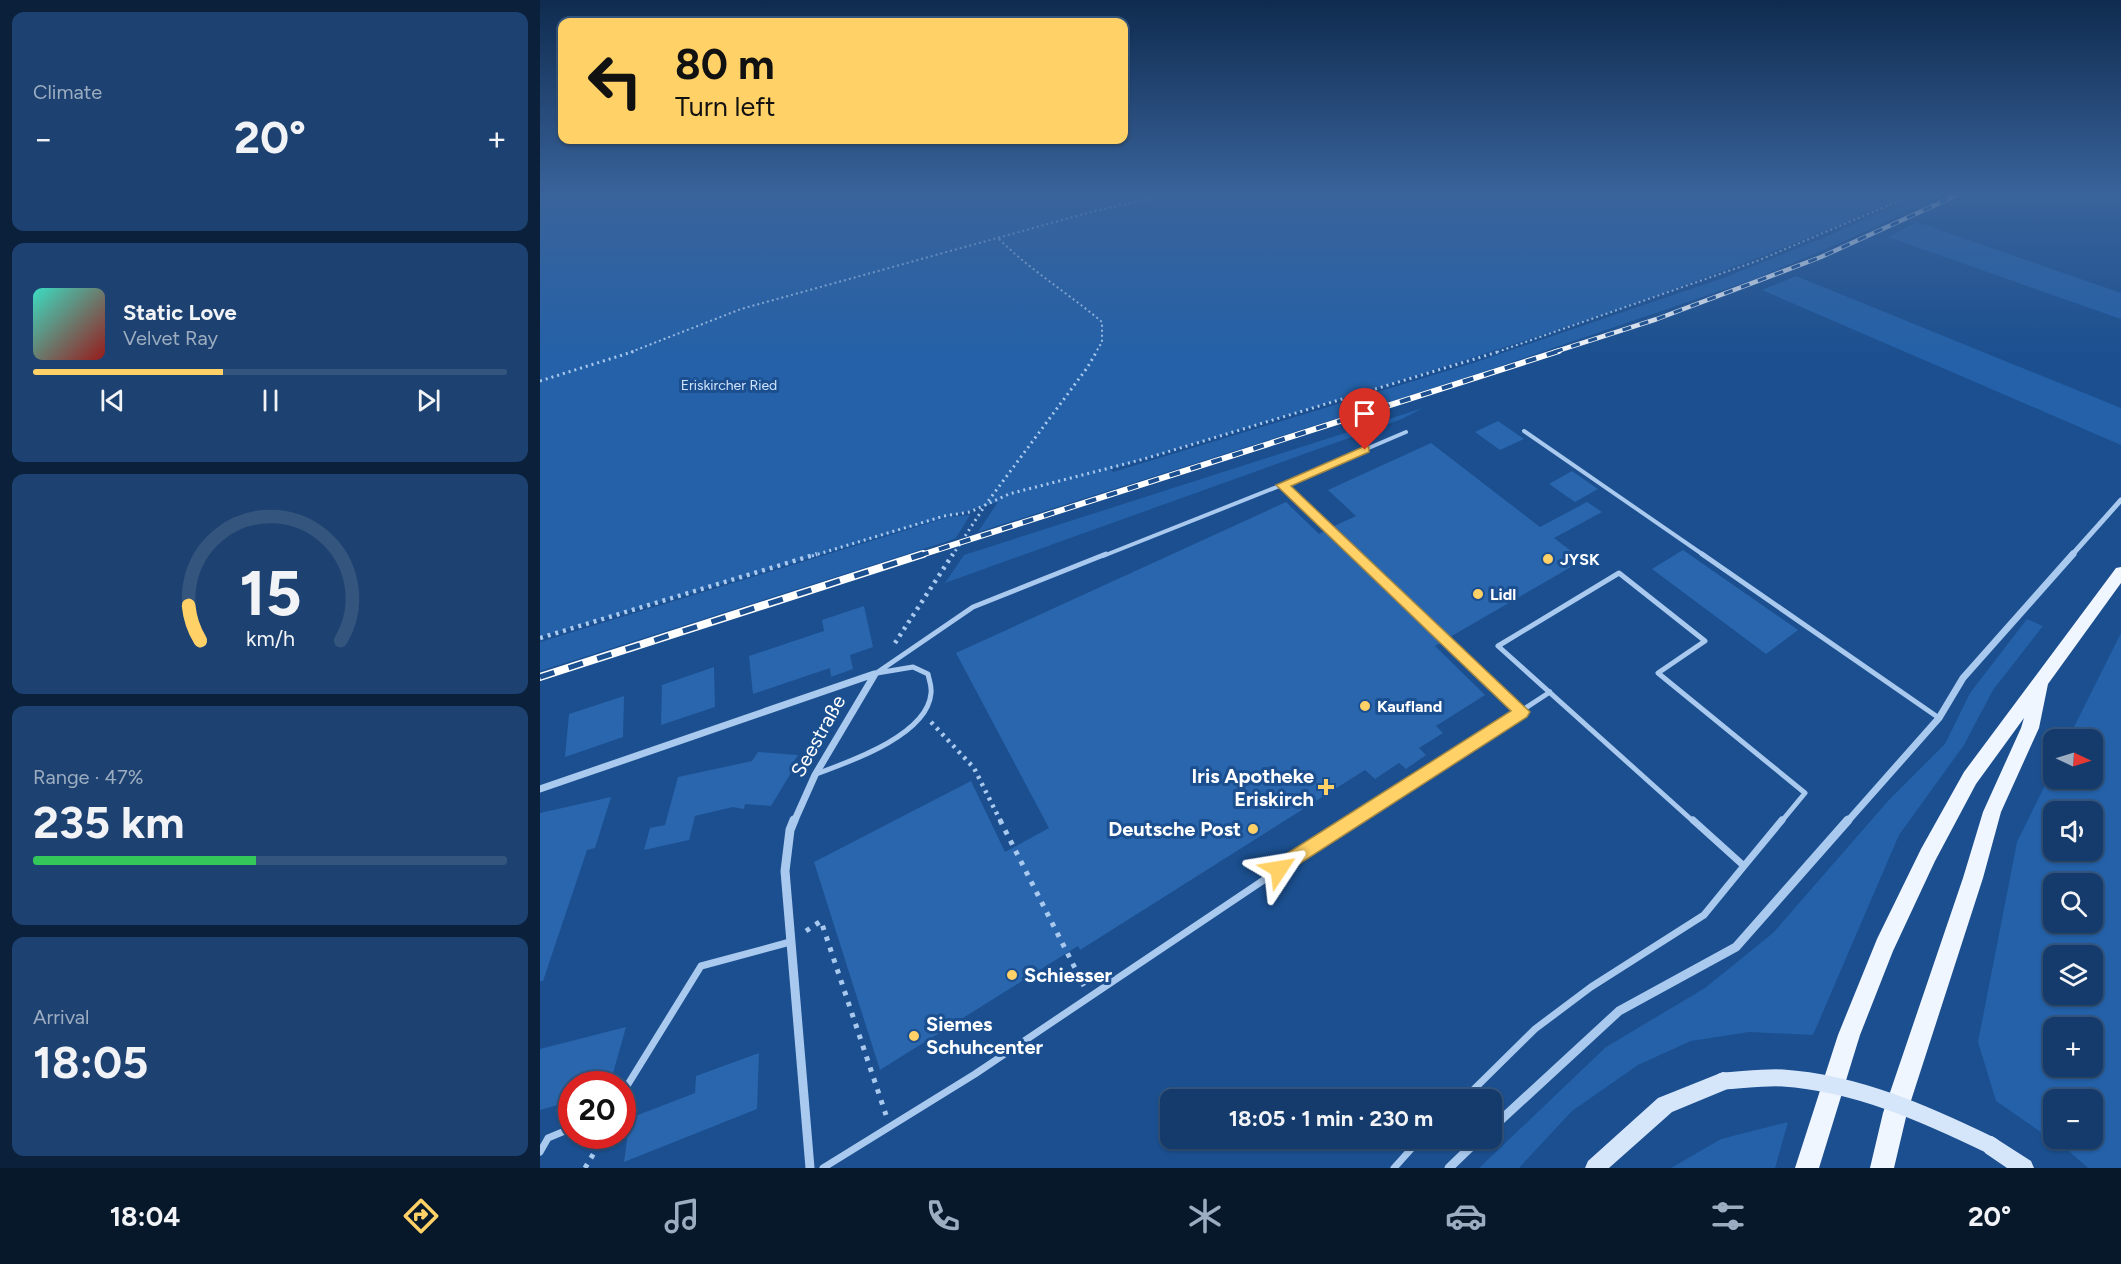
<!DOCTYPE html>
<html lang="en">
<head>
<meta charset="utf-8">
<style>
	body { margin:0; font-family:Figtree,sans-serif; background:#1d4271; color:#f1f3f6; height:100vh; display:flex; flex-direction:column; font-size:22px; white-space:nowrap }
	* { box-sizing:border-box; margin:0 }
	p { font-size:20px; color:#9dadc1 }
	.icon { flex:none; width:33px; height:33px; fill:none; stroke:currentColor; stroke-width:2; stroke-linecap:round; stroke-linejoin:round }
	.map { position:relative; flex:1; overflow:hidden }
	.sheet { display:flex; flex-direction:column; gap:12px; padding:12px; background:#0b203b; width:540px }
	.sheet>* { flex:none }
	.top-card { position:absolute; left:18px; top:18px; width:570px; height:126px; border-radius:12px; box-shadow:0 2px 4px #0004,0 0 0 2px #33557e; background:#ffd166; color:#111; overflow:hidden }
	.needle { width:39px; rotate:94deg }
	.buttons { position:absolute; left:1503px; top:729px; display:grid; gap:12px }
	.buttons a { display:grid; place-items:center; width:60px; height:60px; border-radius:12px; background:#143b6b; box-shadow:0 2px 4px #0004,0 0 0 2px #33557e; font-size:30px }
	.speed { position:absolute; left:18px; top:1071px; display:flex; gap:12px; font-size:30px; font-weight:700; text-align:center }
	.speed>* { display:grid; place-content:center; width:78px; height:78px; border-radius:50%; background:#143b6b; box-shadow:0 2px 4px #0004,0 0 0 2px #33557e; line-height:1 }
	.speed .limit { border:9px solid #d22; background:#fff; color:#111 }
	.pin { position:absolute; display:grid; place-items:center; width:51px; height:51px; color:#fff; margin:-62px -26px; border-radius:50% 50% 50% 0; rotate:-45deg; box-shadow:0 0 6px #0007 }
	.pin .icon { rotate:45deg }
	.me { position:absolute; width:66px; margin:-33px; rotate:57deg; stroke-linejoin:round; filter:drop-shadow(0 0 4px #0008) }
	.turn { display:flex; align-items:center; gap:21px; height:126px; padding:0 18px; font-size:27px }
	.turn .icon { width:78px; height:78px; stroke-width:2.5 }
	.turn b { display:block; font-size:42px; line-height:51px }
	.big { font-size:45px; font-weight:700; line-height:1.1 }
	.sheet .widget { flex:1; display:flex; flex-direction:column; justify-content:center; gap:9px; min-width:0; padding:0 21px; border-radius:12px; background:#1d4271 }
	.sheet .dial { align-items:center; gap:0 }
	.dial svg { height:156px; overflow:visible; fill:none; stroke:#33557e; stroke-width:7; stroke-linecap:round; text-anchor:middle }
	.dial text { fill:#f1f3f6; stroke:none }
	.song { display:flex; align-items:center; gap:18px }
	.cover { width:72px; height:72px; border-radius:9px; background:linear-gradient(135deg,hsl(170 70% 55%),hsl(0 70% 35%)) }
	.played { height:6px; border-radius:3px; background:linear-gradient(90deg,#ffd166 40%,#33557e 40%) }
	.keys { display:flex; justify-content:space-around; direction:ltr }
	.heat { display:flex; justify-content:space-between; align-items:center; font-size:33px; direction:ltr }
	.charge { height:9px; border-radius:4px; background:linear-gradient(90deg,#34c759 47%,#33557e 0) }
	.trip { position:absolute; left:620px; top:1089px; width:342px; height:60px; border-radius:12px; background:#143b6b; box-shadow:0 2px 4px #0004,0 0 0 2px #33557e; font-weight:700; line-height:60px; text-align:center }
	.tab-bar { display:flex; height:96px; justify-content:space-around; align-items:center; background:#08182b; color:#9dadc1 }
	.tab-bar .icon { width:42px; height:42px }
	.tab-bar .on { color:#ffd166 }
	.tab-bar b { font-size:27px; color:#f1f3f6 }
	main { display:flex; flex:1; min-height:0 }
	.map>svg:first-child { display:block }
	.green { fill:#2461a8; fill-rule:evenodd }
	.building { fill:#2a66ad }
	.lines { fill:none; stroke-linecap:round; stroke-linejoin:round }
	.path-far3 { stroke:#a9c9ee; stroke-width:2; stroke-dasharray:2 3; stroke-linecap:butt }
	.path-far2 { stroke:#a9c9ee; stroke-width:3; stroke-dasharray:2 4; stroke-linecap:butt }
	.path-far1 { stroke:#a9c9ee; stroke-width:4.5; stroke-dasharray:3 5; stroke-linecap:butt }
	.path { stroke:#a9c9ee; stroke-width:5; stroke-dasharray:4.5 7; stroke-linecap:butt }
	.lane-far2 { stroke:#a9c9ee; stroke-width:4 }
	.lane-far1 { stroke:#a9c9ee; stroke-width:5 }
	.lane { stroke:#a9c9ee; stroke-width:7 }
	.street-far2 { stroke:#a9c9ee; stroke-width:5 }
	.street-far1 { stroke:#a9c9ee; stroke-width:7 }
	.street { stroke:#a9c9ee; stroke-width:9 }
	.secondary { fill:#d6e6fa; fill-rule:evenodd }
	.primary { fill:#f0f6ff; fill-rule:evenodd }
	.rail-far2-casing { stroke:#fff; stroke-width:4.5 }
	.rail-far1-casing { stroke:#fff; stroke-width:6 }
	.rail-casing { stroke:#fff; stroke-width:8 }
	.rail-far2 { stroke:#1b4f8f; stroke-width:3; stroke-dasharray:9; stroke-linecap:butt }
	.rail-far1 { stroke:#1b4f8f; stroke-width:4; stroke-dasharray:11; stroke-linecap:butt }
	.rail { stroke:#1b4f8f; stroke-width:5; stroke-dasharray:15; stroke-linecap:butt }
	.secondary-bridge { stroke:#d6e6fa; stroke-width:17 }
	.route { fill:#ffd166; stroke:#a68842; stroke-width:1.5 }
	.poi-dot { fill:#ffd166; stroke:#1b4f8f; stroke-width:2 }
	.labels { text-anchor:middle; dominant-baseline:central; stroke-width:6; stroke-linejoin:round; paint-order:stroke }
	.far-park-label { font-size:14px; fill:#cfe3fa; stroke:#1b4f8f }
	.poi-label { font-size:16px; font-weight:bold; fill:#fff; stroke:#1b4f8f; text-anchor:start }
	.near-street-label { font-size:20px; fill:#fff; stroke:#1b4f8f }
	.near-poi-label { font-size:20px; font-weight:bold; fill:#fff; stroke:#1b4f8f; text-anchor:end }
</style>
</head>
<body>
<main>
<section class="sheet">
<div class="widget"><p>Climate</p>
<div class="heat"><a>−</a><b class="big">20°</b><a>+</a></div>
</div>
<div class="widget">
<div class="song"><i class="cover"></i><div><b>Static Love</b><p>Velvet Ray</p></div></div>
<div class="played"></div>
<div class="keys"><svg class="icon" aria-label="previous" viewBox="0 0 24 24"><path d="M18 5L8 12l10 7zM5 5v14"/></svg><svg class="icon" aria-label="pause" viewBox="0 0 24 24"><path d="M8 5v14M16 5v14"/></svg><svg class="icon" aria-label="next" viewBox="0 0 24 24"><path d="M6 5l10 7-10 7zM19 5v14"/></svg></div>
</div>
<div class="widget dial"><svg viewBox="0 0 100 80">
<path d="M14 69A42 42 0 1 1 86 69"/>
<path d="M14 69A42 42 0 0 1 8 51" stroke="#ffd166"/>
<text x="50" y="56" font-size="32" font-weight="700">15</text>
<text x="50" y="72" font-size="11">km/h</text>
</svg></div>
<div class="widget"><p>Range · 47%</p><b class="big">235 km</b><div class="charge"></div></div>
<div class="widget"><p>Arrival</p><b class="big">18:05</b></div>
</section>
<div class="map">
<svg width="1581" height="1168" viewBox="0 0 1581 1168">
	<rect width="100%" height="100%" fill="#1b4f8f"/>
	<path class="green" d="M0,195H1368C1111,310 839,387 570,469L573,472L933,363L1183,278L1283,238L1379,195H1405L1293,246L1212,280L937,374L438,532L458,502L0,637Z
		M1377,222L1581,293V319L1348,237Z
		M1256,276L1581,408V445L1222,290Z
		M883,408L862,419L405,583L424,555Z
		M430,515L416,538L408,541L0,671V642L409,517Z
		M1487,619L1503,626L1453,690L1424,745L1359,835L1273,1035L1209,1032L1151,1041L1098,1065L1032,1111L979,1168H939L1066,1047L1165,988L1233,933L1348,801L1405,744L1430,693Z
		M1581,633V1168H1548L1531,1153L1456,1101L1438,1042L1477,842L1513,769L1514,778H1552V740L1528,739ZM1514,812H1552V850H1514ZM1514,884H1552V922H1514ZM1514,956H1552V994H1514ZM1514,1028H1552V1066H1514ZM1514,1100H1552V1138H1514Z
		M1248,1122L1235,1168H1131L1181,1139Z"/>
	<path class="building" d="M958,421L984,439L960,450L935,432Z
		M891,443L1000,527L1047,502L1062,512L1014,538L1043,560L910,637L792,527L816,516L788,490Z
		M1032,471L1058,489L1035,502L1009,484Z
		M746,502L779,534L785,531L901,643L895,646L945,695L896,726L903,733L879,748L886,755L866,769L859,763L835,779L825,770L540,950L538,946L340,1070L274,862L431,781L465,852L509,828L416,653Z
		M1143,550L1258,630L1226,654L1112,569Z
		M324,606L333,647L310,655L313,669L291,677L290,668L213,694L209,656L284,631L282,620Z
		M174,667L175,707L121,725L122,685Z
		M84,696L83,737L25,757L29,714Z
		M218,752L258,755L250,767L254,768L231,806L205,804L204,809L193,807L155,816L149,840L104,850L110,828L125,825L138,777L212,761Z
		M71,797L55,848L47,850L3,981H0V813Z
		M86,1027L70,1084H32V1101L0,1110V1049Z
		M219,1053L217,1109L84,1162L90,1118L155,1093L156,1076Z"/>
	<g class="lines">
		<path class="path-far3" d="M459,239C490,270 528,293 562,322V342L556,352
			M91,352L201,309L551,212L625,195
			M957,352L1217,261L1373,195"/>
		<path class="path-far2" d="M0,381L95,351
			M272,556L404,516L430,512L469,494L604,459L961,351
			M412,556L446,504L547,368L557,351"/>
		<path class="path-far1" d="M0,638L277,554
			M355,643L413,554
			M391,722L434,768L461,822"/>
		<path class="path" d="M460,820L544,986
			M266,931L281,921L346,1115
			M45,1168L64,1136"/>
		<path class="lane-far2" d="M984,431L1165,556
			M742,485L866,432
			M563,556L742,485L817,556"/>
		<path class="lane-far1" d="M815,554L982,712
			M1162,554L1399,718
			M335,674L433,607L566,554
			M276,774C309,762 388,735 391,693C392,686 389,680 388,674L373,667L337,673
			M811,822L1010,692
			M1154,822L958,646L1079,573L1165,641L1118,673L1265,793L1241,822"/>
		<path class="lane" d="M1153,820L1204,866
			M1204,866L1242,820
			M82,1094L161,966L250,942
			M923,1100L995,1029L1051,987L1164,915L1204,866
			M0,1152L8,1138L32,1128
			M283,1168L435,1074L813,820
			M854,1168L881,1138"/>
		<path class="street-far2" d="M1531,556L1581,500"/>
		<path class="street-far1" d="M0,789L334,674
			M254,822L275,775L335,674
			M1307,822L1399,718L1423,678L1533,554"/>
		<path class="street" d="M254,820L250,830L245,871L270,1168
			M951,1129L1079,1011L1196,947L1308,820
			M909,1168L940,1138"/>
		<path class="secondary" d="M1183,1072L1190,1074L1192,1081L1190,1088L1132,1112L1069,1168H1045L1048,1161L1118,1098Z
			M1452,1136L1491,1161L1494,1168H1467L1445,1153L1442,1146L1445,1139Z"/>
		<path class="primary" d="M1581,567V583L1508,684L1499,728L1461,812L1443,878L1367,1113L1354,1168H1330L1343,1113L1423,878L1443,812L1481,728L1484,718L1436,784L1395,861L1353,951L1320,1035L1279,1168H1255L1298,1035L1337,939L1381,849L1424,772L1576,568Z"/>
		<defs>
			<path id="rail-far2" d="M1014,352L1117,319L1281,257L1417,195"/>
			<path id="rail-far1" d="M378,556L1019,351"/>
			<path id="rail" d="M0,677L383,554"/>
		</defs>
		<use href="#rail-far2" class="rail-far2-casing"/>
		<use href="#rail-far1" class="rail-far1-casing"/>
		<use href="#rail" class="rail-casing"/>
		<use href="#rail-far2" class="rail-far2"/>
		<use href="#rail-far1" class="rail-far1"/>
		<use href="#rail" class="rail"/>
		<path class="secondary-bridge" d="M1183,1081C1203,1080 1223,1077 1243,1078C1317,1083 1386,1114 1452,1146"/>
	</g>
	<linearGradient id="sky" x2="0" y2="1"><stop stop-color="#0f2b4f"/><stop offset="0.54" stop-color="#39639b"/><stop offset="1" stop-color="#39639b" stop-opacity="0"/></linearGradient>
	<rect width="1581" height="359" fill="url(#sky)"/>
	<path class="route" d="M825,446L829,447V452L751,486L990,712L987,717L739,877L732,875L730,869L732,863L971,711L736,485Z"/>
	<g class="poi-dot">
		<circle cx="1008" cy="559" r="6"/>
		<circle cx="938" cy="594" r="6"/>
		<circle cx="825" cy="706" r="6"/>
		<path d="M783 778h6v6h6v6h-6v6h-6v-6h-6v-6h6z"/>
		<circle cx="713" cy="829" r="6"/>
		<circle cx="472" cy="975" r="6"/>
		<circle cx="374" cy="1036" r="6"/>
	</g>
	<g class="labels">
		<g class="far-park-label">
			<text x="189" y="385">Eriskircher Ried</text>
		</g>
		<g class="poi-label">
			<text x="1020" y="559">JYSK</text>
			<text x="950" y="594">Lidl</text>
			<text x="837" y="706">Kaufland</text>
		</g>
		<g class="near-street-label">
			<text transform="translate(278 736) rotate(-61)">Seestraße</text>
		</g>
		<g class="near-poi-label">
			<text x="774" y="776">Iris Apotheke<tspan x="774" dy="23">Eriskirch</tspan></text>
			<text x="701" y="829">Deutsche Post</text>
			<text x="484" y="975" text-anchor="start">Schiesser</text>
			<text x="386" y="1024" text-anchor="start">Siemes<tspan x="386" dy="23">Schuhcenter</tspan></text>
		</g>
	</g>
</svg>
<div class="buttons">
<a><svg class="needle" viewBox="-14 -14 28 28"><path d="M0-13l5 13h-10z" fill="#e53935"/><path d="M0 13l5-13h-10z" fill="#9dadc1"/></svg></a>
<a><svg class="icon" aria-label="sound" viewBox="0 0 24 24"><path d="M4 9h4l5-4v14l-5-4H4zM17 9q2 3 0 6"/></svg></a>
<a><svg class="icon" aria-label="search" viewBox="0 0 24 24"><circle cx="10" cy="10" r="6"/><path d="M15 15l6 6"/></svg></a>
<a><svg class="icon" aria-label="layers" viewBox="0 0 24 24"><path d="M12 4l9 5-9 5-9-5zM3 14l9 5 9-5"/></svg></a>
<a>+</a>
<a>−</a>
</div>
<div class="speed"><div class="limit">20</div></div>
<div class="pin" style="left:825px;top:450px;background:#d93025"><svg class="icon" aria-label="arrive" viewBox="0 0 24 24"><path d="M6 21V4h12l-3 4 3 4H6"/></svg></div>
<svg class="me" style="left:739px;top:869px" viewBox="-20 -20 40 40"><path d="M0-17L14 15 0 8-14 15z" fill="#ffd166" stroke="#fff" stroke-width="4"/></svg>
<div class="trip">18:05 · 1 min · 230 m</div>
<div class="top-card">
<div class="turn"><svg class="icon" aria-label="left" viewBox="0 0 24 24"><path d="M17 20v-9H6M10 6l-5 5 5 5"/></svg><div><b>80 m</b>Turn left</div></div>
</div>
</div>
</main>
<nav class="tab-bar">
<b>18:04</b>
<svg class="icon on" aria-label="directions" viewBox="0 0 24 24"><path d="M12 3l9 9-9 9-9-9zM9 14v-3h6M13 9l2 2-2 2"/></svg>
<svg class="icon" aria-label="music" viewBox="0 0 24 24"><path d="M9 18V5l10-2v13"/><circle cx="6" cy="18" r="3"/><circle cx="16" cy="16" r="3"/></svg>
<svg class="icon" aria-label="phone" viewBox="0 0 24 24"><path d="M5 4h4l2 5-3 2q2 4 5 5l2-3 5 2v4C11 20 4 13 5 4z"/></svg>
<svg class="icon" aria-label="climate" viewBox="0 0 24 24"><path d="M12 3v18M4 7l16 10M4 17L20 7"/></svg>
<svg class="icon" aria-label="car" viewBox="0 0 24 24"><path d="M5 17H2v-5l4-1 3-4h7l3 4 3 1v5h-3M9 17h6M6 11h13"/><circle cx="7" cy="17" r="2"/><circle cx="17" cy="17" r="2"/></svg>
<svg class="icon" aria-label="filters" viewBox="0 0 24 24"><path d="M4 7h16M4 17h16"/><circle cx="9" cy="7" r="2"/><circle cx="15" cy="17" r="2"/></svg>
<b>20°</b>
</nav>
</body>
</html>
